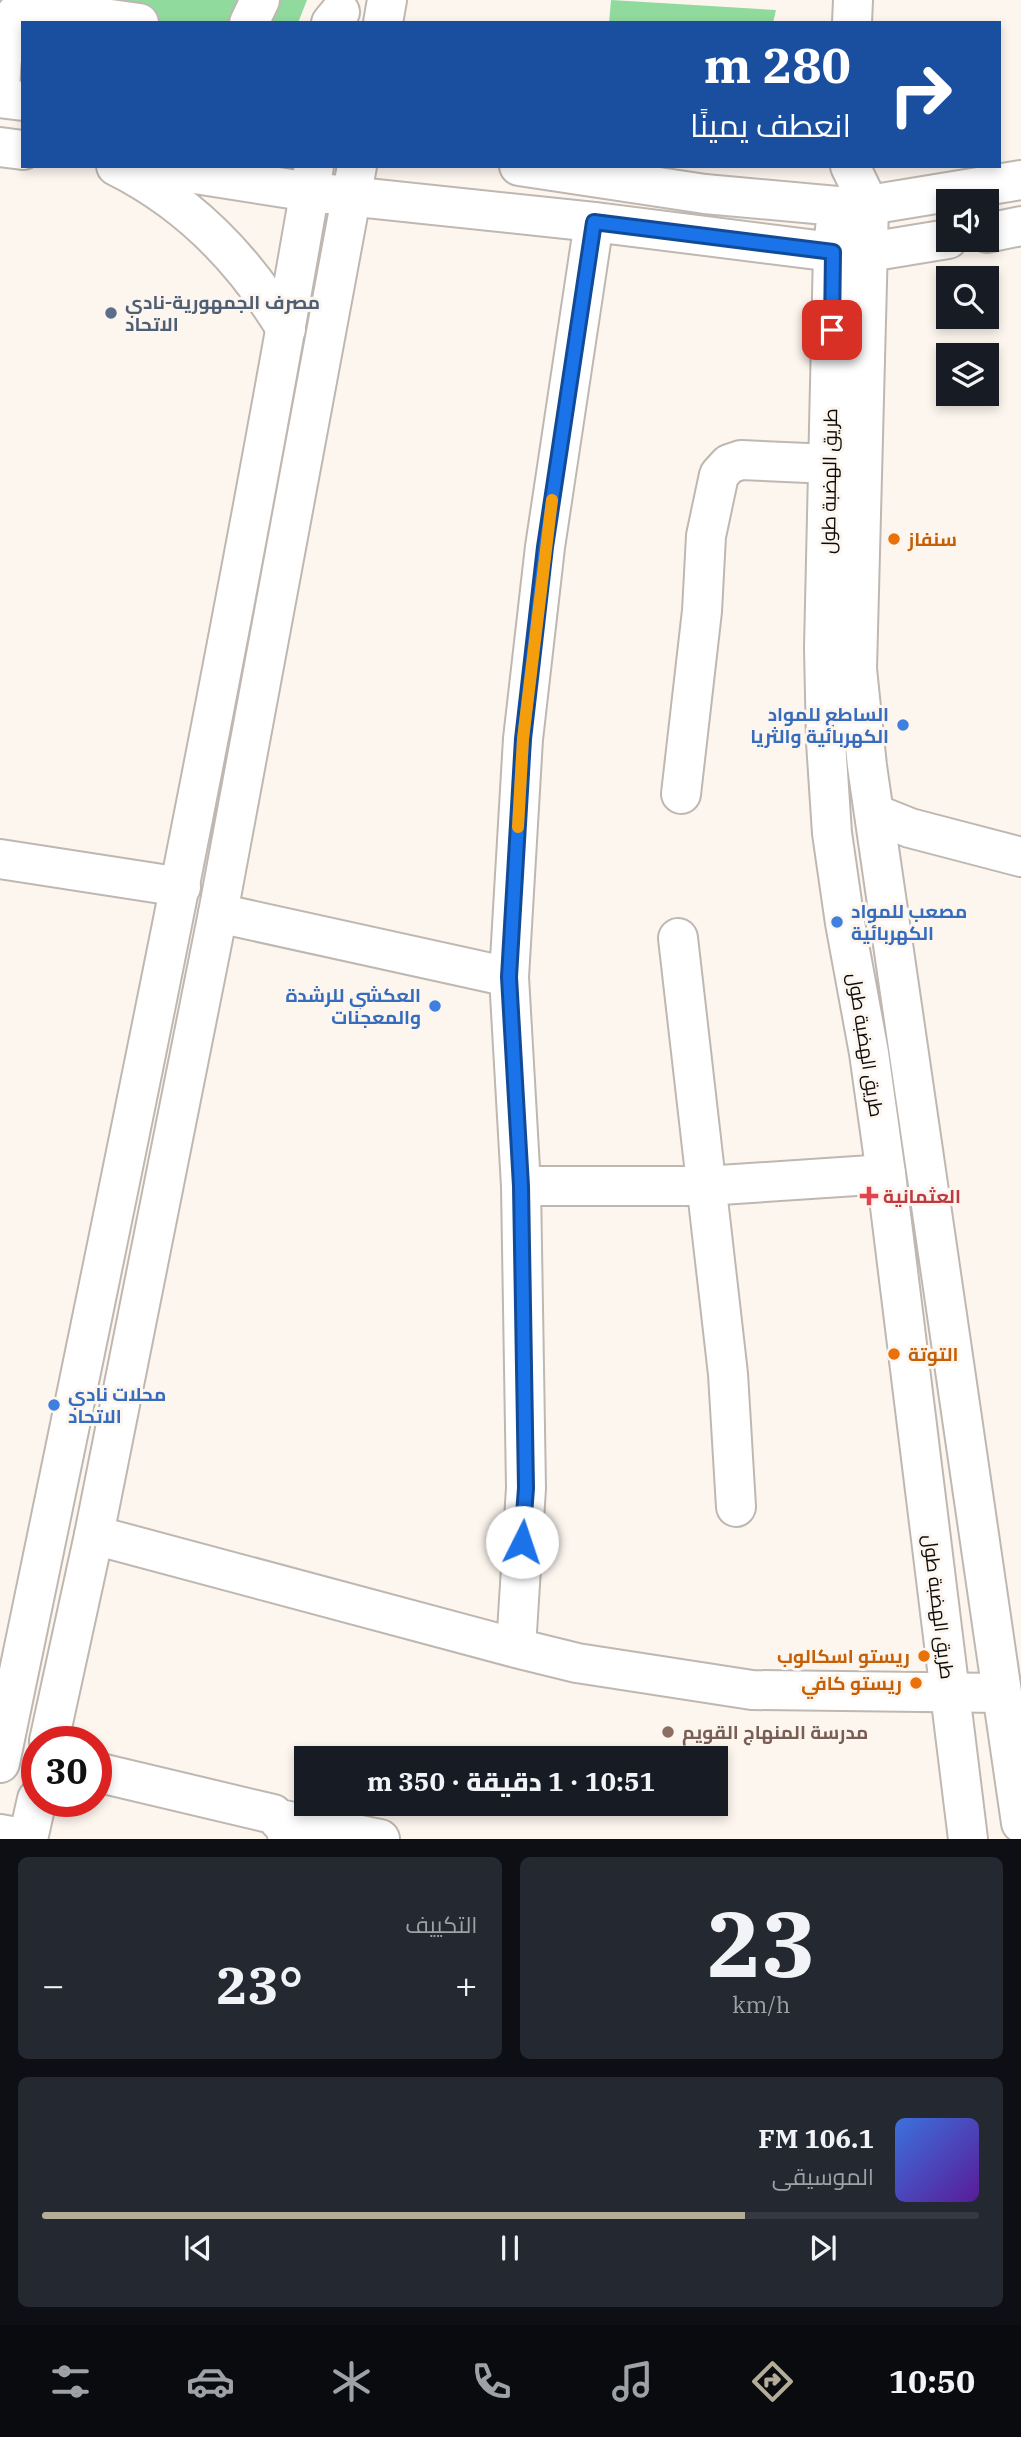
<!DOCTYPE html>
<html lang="ar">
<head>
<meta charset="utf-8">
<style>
	body { margin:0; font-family:"IBM Plex Serif",Cairo,serif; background:#242831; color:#f1f3f6; direction:rtl; height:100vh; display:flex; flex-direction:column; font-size:26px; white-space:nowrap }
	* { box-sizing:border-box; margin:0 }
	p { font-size:23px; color:#9ea1a6 }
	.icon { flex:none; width:38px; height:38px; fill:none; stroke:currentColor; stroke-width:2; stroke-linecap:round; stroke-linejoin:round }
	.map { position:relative; height:1839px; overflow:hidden; direction:ltr }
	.drawer { display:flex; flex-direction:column; gap:18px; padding:18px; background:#0d0f14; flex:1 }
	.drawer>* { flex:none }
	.top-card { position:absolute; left:21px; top:21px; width:980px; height:147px; border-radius:0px; box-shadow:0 4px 10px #0003; direction:rtl; background:#1a4fa0; color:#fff; overflow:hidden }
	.controls { position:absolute; left:936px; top:189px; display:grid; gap:14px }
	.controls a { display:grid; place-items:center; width:63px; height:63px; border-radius:0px; background:#171b24; box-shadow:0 4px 10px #0003; font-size:35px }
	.speed { position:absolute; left:21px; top:1726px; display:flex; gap:14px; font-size:35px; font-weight:700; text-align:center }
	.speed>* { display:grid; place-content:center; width:91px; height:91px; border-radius:50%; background:#171b24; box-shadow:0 4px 10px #0003; line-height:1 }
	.speed .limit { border:10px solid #d22; background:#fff; color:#111 }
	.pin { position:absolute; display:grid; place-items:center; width:60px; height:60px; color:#fff; margin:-30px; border-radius:14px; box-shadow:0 4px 10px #0006 }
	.me { position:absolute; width:77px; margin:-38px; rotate:4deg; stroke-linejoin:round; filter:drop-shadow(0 0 5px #0008) }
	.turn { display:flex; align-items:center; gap:24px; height:147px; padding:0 35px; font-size:32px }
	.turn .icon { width:91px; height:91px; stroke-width:2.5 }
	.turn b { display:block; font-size:49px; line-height:60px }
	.big { font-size:52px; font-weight:800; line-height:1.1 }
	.drawer .widget { flex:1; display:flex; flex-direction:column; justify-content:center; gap:10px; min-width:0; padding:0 24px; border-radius:10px; background:#242831 }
	.drawer .dial { align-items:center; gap:0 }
	.dial b { font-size:91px; line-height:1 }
	.song { display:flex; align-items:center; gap:21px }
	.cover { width:84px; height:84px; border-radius:10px; background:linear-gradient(135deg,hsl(220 70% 55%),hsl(270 70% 35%)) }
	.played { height:7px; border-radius:4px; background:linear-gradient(90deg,#b3ad98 75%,#363941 75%) }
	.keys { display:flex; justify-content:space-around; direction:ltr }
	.heat { display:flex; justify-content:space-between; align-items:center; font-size:38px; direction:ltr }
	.drawer .tiles { flex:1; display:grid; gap:18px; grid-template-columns:1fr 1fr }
	.widget:last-child { grid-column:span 2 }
	.trip { position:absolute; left:294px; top:1746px; width:434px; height:70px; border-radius:0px; background:#171b24; box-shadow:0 4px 10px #0003; font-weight:800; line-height:70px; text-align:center; direction:rtl }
	.menu { display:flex; height:112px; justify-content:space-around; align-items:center; background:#090b0e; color:#9ea1a6 }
	.menu .icon { width:49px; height:49px }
	.menu .selected { color:#b3ad98 }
	.menu b { font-size:32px; color:#f1f3f6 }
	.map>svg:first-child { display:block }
	.green { fill:#90da9e }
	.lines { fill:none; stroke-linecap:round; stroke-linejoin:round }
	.minor-casing { stroke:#bfb7b1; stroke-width:42 }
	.major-casing { stroke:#bfb7b1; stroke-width:42 }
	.highway-casing { stroke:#bfb7b1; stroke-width:42 }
	.minor { stroke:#fff; stroke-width:38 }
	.major { stroke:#fff; stroke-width:38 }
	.highway { stroke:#fff; stroke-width:38 }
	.route-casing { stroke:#114b97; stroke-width:18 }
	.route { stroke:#1a73e8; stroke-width:12 }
	.slow { stroke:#f59e0b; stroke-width:12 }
	.service-dot { fill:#5c6f8a; stroke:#fdf6ef; stroke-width:2.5 }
	.food-dot { fill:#e8710a; stroke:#fdf6ef; stroke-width:2.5 }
	.shop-dot { fill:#3f7fe0; stroke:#fdf6ef; stroke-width:2.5 }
	.health-dot { fill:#e0444e; stroke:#fdf6ef; stroke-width:2.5 }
	.education-dot { fill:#8d6e63; stroke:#fdf6ef; stroke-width:2.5 }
	.labels { text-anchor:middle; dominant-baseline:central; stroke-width:6; stroke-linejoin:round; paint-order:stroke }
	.service-label { font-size:19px; font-weight:bold; fill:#4e5e75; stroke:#fdf6ef; text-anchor:start }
	.street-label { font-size:19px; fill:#0d0b09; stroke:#fdf6ef }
	.food-label { font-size:19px; font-weight:bold; fill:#c56008; stroke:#fdf6ef; text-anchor:start }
	.shop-label { font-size:19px; font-weight:bold; fill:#366cbe; stroke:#fdf6ef; text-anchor:end }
	.health-label { font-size:19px; font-weight:bold; fill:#be3a42; stroke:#fdf6ef; text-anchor:start }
	.education-label { font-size:19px; font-weight:bold; fill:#785e54; stroke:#fdf6ef; text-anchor:start }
</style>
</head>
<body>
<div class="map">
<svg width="1021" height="1839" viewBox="0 0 1021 1839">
	<rect width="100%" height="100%" fill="#fdf6ef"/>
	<path class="green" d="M0,0H307L298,23H23V48L0,45Z
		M611,0L776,10L773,23H609Z"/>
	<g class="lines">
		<defs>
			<path id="minor" d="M249,23L260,0
				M852,23L853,0
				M0,92C2,62 0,25 23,7L139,23
				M850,166L869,205
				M681,794L702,611L706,536L719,475L729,464L741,460L830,464
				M875,814L910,828L1021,857
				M0,859L181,887
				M678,938L728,1374L736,1507
				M509,977L523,739L545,547L594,222
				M521,1186H705L886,1174
				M94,1535L516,1648L526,1488L521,1186L509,977L218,913
				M516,1648L577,1663L752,1690L1001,1693
				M96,1772L273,1814L285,1827L288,1839
				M279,1819L380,1839
				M0,1834L27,1839"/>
			<path id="major" d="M383,23L387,0
				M49,1741L94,1535L218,913L357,166
				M0,1763C110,1232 222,701 314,166
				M28,1839L37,1799"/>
			<path id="highway" d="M331,23L340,12
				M0,98L23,101
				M0,147L23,150
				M116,166C190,203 244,259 286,329
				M144,166L310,192L594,222L833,252H869L948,239
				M519,166L705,194L837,206L869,205L1021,180
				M869,205L857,669L867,766L1021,1823
				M837,206L833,252L824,648L826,742L832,833L845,923L869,1053L886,1174L968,1839
				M987,233L1021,226"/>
		</defs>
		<use href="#minor" class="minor-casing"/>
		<use href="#major" class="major-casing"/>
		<use href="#highway" class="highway-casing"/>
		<use href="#minor" class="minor"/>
		<use href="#major" class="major"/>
		<use href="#highway" class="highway"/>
	</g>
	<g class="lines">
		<defs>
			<path id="route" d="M522,1542L526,1488L521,1186L509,977L523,739L545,547L594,222L833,252L832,330"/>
		</defs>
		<use href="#route" class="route-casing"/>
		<use href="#route" class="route"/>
		<path class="slow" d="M518,827L523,739L552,500"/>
	</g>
	<circle class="service-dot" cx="111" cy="313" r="7"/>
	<g class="food-dot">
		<circle cx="894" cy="539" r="7"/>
		<circle cx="894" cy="1354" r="7"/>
		<circle cx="924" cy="1656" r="7"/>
		<circle cx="916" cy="1683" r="7"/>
	</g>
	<g class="shop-dot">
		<circle cx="903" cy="725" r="7"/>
		<circle cx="837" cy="922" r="7"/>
		<circle cx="435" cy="1006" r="7"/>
		<circle cx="54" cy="1405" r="7"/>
	</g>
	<path class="health-dot" d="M865.5 1185.5h7v7h7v7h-7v7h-7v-7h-7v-7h7z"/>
	<circle class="education-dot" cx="668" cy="1732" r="7"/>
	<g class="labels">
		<g class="service-label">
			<text x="125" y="302">مصرف الجمهورية-نادي<tspan x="125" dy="22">الاتحاد</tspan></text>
		</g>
		<g class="street-label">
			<text transform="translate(829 481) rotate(-89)">طريق الهضبة طول</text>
			<text transform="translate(866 1045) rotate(81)">طريق الهضبة طول</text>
			<text transform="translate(939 1607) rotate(83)">طريق الهضبة طول</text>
		</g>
		<g class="food-label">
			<text x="908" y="539">سنفاز</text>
			<text x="908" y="1354">التوتة</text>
			<text x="910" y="1656" text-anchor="end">ريستو اسكالوب</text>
			<text x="902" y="1683" text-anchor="end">ريستو كافي</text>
		</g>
		<g class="shop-label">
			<text x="889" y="714">الساطع للمواد<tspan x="889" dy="22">الكهربائية والثريا</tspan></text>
			<text x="851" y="911" text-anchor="start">مصعب للمواد<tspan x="851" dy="22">الكهربائية</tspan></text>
			<text x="421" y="995">العكشي للرشدة<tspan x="421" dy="22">والمعجنات</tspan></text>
			<text x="68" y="1394" text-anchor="start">محلات نادي<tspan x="68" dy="22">الاتحاد</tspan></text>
		</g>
		<g class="health-label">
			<text x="883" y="1196">العثمانية</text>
		</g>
		<g class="education-label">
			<text x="682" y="1732">مدرسة المنهاج القويم</text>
		</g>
	</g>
</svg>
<div class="controls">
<a><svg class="icon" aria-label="sound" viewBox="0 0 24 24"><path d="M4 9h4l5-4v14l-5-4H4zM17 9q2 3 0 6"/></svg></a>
<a><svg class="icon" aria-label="search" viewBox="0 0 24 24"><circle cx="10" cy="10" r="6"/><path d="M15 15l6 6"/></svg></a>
<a><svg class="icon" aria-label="layers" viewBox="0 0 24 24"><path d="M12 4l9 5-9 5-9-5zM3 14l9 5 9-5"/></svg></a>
</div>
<div class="speed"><div class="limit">30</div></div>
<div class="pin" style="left:832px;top:330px;background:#d93025"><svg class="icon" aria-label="arrive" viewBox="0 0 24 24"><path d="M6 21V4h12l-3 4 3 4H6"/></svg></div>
<svg class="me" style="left:522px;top:1542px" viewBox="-20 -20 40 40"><circle r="19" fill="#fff"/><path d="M0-13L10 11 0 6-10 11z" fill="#1a73e8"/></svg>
<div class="trip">10:51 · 1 دقيقة · 350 m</div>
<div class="top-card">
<div class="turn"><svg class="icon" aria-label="right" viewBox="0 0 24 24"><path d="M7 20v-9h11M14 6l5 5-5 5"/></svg><div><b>280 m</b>انعطف يمينًا</div></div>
</div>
</div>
<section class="drawer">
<div class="tiles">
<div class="widget dial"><b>23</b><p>km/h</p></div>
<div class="widget"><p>التكييف</p>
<div class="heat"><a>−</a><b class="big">23°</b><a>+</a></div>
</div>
<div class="widget">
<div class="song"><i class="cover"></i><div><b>106.1 FM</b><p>الموسيقى</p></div></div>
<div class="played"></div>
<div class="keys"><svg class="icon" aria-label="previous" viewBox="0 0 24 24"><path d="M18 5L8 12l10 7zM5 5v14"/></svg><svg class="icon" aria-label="pause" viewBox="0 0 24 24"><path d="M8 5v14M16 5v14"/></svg><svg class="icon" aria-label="next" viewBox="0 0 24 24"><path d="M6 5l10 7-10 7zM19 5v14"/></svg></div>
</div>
</div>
</section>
<nav class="menu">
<b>10:50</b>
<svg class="icon selected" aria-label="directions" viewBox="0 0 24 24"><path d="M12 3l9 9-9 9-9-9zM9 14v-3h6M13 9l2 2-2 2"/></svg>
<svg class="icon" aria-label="music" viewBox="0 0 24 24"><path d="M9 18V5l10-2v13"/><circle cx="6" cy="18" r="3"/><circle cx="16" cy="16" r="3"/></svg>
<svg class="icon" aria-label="phone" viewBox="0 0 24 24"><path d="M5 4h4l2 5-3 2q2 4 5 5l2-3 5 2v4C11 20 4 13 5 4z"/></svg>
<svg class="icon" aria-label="climate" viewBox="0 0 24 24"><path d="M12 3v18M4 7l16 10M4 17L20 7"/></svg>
<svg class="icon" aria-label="car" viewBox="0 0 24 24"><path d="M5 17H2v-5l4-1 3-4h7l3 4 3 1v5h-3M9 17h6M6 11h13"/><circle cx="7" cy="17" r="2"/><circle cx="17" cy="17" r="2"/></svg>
<svg class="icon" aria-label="filters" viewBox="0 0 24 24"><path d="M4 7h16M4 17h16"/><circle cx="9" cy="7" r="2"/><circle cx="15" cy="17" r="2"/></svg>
</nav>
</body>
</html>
